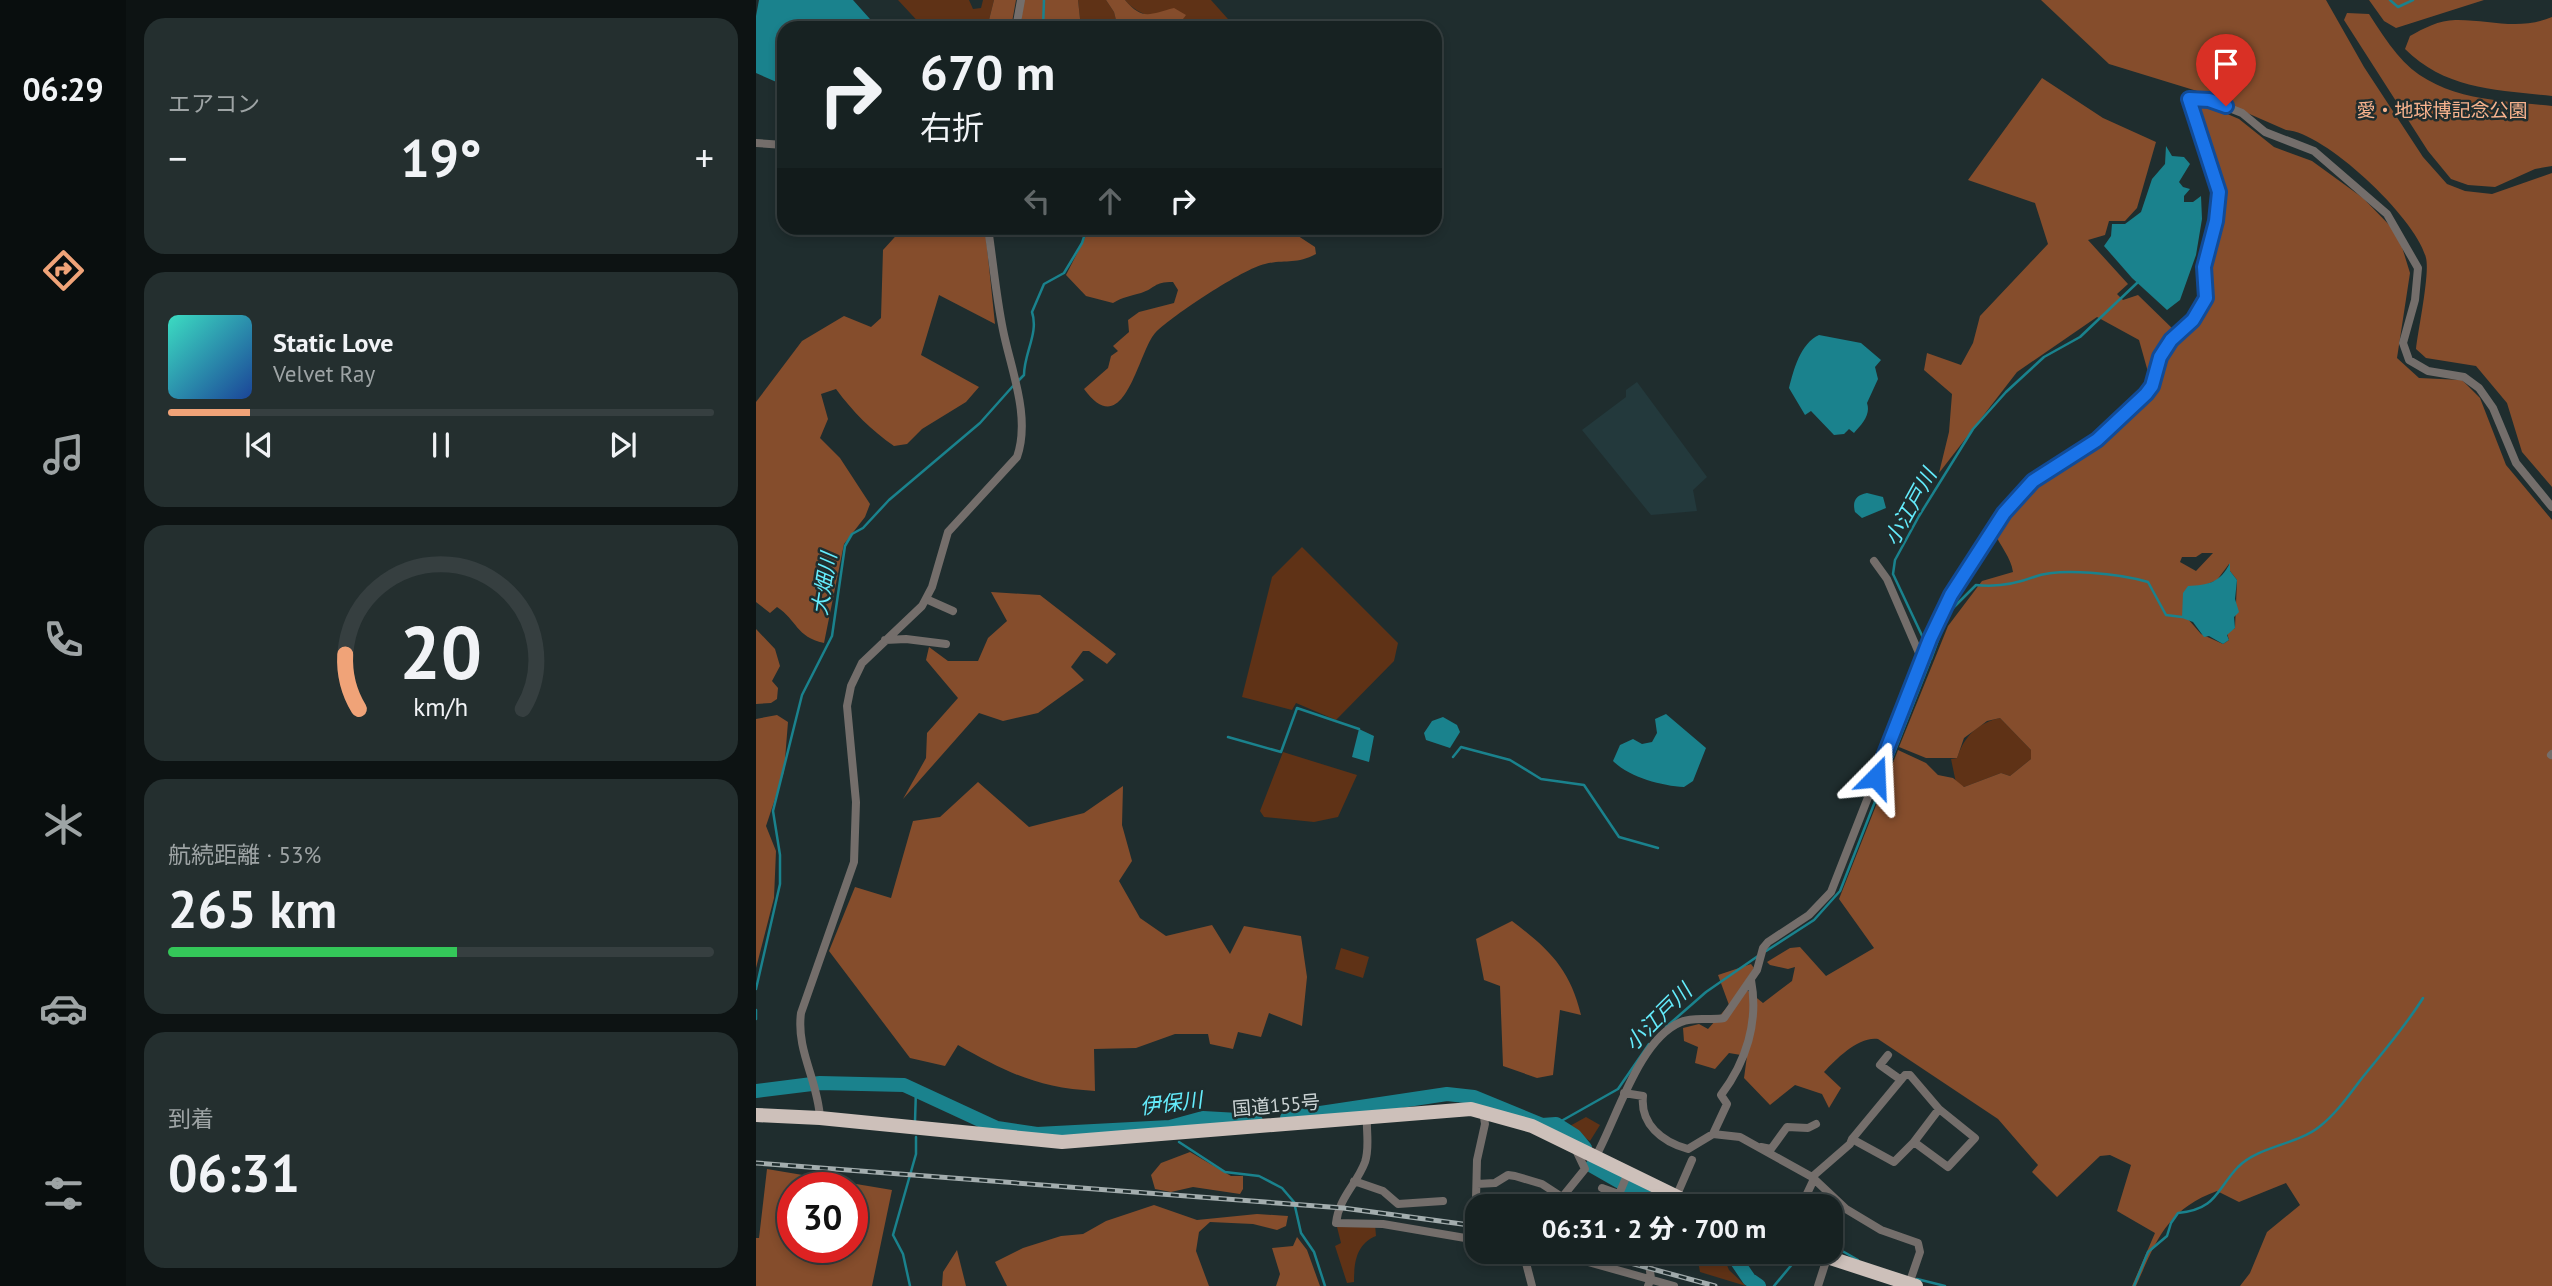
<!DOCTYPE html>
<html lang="ja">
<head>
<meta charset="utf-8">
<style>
	body { margin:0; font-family:"PT Sans","Noto Sans JP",sans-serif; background:#242f2f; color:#f1f3f6; height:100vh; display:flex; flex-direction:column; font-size:26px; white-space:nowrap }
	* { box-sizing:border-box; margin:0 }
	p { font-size:23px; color:#9ea4a5 }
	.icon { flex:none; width:38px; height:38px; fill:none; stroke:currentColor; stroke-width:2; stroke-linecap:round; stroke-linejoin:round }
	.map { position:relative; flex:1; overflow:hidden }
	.sheet { display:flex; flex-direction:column; gap:18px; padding:18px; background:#0d1313; width:630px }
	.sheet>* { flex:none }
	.guide { position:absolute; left:21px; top:21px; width:665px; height:214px; border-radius:21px; box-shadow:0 4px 10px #0003,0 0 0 2px #363f40; background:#172222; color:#f1f3f6; overflow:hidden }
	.speed { position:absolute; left:21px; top:1172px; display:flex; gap:14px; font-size:35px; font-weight:700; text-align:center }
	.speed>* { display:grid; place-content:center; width:91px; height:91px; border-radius:50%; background:#172222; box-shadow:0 4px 10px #0003,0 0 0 2px #363f40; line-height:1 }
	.speed .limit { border:10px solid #d22; background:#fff; color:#111 }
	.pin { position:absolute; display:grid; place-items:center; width:60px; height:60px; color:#fff; margin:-72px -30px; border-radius:50% 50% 50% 0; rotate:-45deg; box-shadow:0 0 7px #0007 }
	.pin .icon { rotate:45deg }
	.me { position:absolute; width:77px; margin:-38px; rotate:21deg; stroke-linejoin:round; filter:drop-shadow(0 0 5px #0008) }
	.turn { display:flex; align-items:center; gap:24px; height:147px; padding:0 28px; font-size:32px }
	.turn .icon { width:91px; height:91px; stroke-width:2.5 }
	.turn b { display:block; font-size:49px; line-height:60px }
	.lanes { display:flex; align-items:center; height:66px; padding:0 28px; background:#0003; justify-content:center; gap:35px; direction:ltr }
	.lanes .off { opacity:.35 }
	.big { font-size:52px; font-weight:800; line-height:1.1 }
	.sheet .widget { flex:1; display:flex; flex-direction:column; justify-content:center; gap:10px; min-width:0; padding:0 24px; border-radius:21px; background:#242f2f }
	.sheet .dial { align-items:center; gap:0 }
	.dial svg { height:182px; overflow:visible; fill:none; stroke:#363f40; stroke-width:7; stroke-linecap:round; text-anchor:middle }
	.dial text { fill:#f1f3f6; stroke:none }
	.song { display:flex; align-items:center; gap:21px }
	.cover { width:84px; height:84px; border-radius:10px; background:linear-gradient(135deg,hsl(170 70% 55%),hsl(220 70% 35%)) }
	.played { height:7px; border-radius:4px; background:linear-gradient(90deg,#f0a378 15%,#363f40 15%) }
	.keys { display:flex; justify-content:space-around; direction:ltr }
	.heat { display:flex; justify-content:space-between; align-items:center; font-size:38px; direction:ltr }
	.charge { height:10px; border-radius:5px; background:linear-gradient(90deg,#34c759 53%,#363f40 0) }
	.trip { position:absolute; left:709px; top:1194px; width:378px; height:70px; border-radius:21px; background:#172222; box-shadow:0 4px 10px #0003,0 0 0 2px #363f40; font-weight:800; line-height:70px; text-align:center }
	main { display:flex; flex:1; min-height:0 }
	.menu { display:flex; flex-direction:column; width:126px; justify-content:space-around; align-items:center; background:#090e0e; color:#9ea4a5 }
	.menu .icon { width:49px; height:49px }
	.menu .selected { color:#f0a378 }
	.menu b { font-size:32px; color:#f1f3f6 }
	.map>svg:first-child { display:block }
	.built { fill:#23393c }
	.green { fill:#5f3216 }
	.forest { fill:#854d2c; fill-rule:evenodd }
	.water { fill:#1a828d }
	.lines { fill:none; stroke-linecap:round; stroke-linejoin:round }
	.stream { stroke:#1a828d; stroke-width:2.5 }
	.river { stroke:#1a828d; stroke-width:14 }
	.minor { stroke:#746e6b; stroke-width:8 }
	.trunk { stroke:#cdc0ba; stroke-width:14 }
	.rail-casing { stroke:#a3adae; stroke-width:5 }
	.rail { stroke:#1f2d2e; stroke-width:2.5; stroke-dasharray:8; stroke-linecap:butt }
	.route-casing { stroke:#114b97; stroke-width:18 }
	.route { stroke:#1a73e8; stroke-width:12 }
	.labels { text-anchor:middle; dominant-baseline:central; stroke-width:5; stroke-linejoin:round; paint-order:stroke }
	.park-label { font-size:19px; fill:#f8b38e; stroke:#1f2d2e }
	.street-label { font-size:19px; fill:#cdd5d6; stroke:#1f2d2e }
	.water-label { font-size:21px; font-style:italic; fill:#64ecfc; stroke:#1f2d2e }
</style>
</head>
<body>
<main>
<nav class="menu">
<b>06:29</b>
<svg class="icon selected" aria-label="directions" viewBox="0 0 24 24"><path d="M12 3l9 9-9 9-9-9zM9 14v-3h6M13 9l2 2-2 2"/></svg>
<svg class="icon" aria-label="music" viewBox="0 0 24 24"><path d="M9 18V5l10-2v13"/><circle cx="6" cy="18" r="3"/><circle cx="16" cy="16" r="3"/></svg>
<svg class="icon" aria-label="phone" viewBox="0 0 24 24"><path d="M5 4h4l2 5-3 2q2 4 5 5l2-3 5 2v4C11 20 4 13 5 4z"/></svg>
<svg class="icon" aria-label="climate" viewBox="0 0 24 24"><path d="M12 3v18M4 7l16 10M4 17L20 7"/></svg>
<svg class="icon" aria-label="car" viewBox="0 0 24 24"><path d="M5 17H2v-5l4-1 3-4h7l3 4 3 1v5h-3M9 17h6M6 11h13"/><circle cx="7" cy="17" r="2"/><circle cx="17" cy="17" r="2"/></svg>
<svg class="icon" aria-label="filters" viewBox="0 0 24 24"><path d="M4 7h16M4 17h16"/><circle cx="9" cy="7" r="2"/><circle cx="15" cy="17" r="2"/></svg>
</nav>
<section class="sheet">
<div class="widget"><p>エアコン</p>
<div class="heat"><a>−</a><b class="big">19°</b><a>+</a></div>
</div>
<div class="widget">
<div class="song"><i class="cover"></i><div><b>Static Love</b><p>Velvet Ray</p></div></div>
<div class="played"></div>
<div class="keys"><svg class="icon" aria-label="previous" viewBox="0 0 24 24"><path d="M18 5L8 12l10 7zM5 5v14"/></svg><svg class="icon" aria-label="pause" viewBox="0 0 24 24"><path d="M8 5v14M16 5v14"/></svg><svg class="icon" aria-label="next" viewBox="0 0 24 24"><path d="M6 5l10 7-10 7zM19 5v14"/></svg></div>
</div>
<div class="widget dial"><svg viewBox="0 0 100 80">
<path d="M14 69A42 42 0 1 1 86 69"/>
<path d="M14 69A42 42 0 0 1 8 45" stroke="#f0a378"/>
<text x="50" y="56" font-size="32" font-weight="700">20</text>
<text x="50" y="72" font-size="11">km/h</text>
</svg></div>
<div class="widget"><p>航続距離 · 53%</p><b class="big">265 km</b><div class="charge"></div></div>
<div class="widget"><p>到着</p><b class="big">06:31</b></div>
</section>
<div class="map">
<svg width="1796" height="1286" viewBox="0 0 1796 1286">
	<rect width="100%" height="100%" fill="#1f2d2e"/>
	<path class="built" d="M881,382L951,477L937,490L941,511L895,515L826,430L870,397V390Z"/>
	<path class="green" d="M142,0H213L217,9L225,8L227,0H238L231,28H168Z
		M322,0H350L358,12L362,28H325Z
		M369,0H455L480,28H417L415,26L426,21C404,18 384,18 369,0Z
		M546,547L642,643L638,661L580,720L540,703L536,710L486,697L516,577Z
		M1244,718L1275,750V759L1254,776L1245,773L1208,787L1200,783L1195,759L1201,758C1208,737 1221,723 1244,718Z
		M527,752L601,775L582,817L558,822L508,817L504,811Z
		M585,948L613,957L607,978L579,969Z
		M830,1117L844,1125L834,1141L812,1127Z
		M580,1223L619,1224L620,1236C600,1244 598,1263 598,1282L591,1283L579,1246L585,1243Z
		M940,1251H965L973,1270L990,1286L944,1272Z"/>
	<path class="forest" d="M238,0H260L255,28H231Z
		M268,0H322L325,28H264Z
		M350,0H369C387,21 394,14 418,8L430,15C418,35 382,28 362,28L358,12Z
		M1285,0H1570L1608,67L1667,157L1691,184L1709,191L1736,194L1796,173V487L1766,452L1751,403L1720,366L1670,358L1660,349C1662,330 1674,274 1670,258C1661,219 1569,132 1530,130L1441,91L1353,64Z
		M1613,0H1728L1640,28L1628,21Z
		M1591,13L1613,14C1622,28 1631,42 1641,54C1679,101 1742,100 1796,106V166L1779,169L1739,187L1712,185L1695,179L1672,151L1588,20Z
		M1796,17V96C1742,90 1690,90 1649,49L1654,36C1668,28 1685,19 1702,20C1735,20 1763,31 1796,17Z
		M1286,78L1347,118L1400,142L1381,208L1369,221H1353L1349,235L1332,240L1372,284L1361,294L1367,300L1382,295L1420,332L1414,348L1440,320L1452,299L1454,261L1468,191L1439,106L1462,110L1483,119L1518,147L1556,161L1607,198L1642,234L1654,273L1641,358L1663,378L1706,380L1724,398L1750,465L1796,520V1286H1484L1494,1273L1511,1232L1544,1205L1530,1183L1483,1202L1461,1191C1411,1209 1400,1241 1380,1286H1376L1399,1233L1361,1211L1375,1165L1354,1155L1344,1156L1301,1197L1276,1172L1282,1165L1242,1119L1122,1039C1103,1036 1080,1059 1068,1072L1085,1088L1073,1108L1066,1094L1039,1085L1014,1105L988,1078L991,1056L973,1053L959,1069L939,1063L942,1047L928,1041L927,1028L943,1024L952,1029L973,1005L962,975L995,964L998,968L986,986L1007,1003L1036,981L1039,967L1032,969L1014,965L1011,962L1034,948L1044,947L1070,976L1118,948L1083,899L1142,750L1170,763L1182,775L1197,778L1208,787L1245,773L1254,776L1275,759V750L1244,718L1231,721L1208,738L1201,758H1170L1143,747L1192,626L1226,581L1257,572C1255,557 1244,546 1238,532L1266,496L1296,470L1333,450L1390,395L1400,390L1405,381L1392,372L1383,340L1341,317L1261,372L1183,473L1193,432L1196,394L1168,370L1171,353L1205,365L1217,343L1224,316L1292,244L1279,203L1212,180ZM1446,553H1457L1440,571L1424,562L1426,557H1440ZM1473,564L1474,571L1481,580L1479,628L1471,633L1473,640L1467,644L1445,634L1432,619L1447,586L1461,580Z
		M147,228H229L239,324L183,295L165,355L223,387L210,402L166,429L151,444L138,446C115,430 97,412 80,389L65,394L72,419L64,438L84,458L114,504L109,517L88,544L68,643C40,637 41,620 21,607L14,613L0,602V402L46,341L88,316L115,327L125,318L127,250Z
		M334,228H530L559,247L560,254C539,265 529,259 509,264C488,268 416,316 400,332C382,350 369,445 328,389L352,368L355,356L362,351L357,346L373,332L372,320L383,312L418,303L422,290L417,282C397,282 400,288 385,293C374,296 367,297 357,303L330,296L310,275Z
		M235,592L284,595L360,654L351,664L333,651H327L315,667L328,680L282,713L247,721L223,713L147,799L170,758L171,733L202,698L170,660L173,647L192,661H222L232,638L251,621Z
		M0,629L19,649L24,666L16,681L22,688L21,699L15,703L0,704Z
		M21,715L32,722L28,772L10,826L20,851L18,898L0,968V719Z
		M222,782L273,827L328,813L367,786L366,825L376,861L363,881L384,918L410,936L456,925L474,954L488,926L545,936L551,977L546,1026L513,1013L505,1037L482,1032L477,1049L454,1044L452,1034H419L380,1048L338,1049L339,1091C282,1088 252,1073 202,1045L189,1066L154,1058L73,951L99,887L135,898L157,821L184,817Z
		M756,921C793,949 814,969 825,1015L804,1010L797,1075L781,1078L747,1066L744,986L728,980L720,939Z
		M434,1152L475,1176H487V1189L484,1194L437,1187L415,1192L399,1189L395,1175L405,1163Z
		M11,1169L136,1190L116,1286H0V1238H3ZM37,1188H96V1248H37Z
		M398,1205L441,1220L501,1214L532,1216L530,1226L521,1230L497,1224L454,1222L443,1232L440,1251L453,1286H251L239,1262L267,1248L305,1236L327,1234L350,1221Z
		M541,1237L551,1250L564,1286H520L524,1274L516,1248L537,1246Z
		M201,1250L210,1286H186L187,1272Z"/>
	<path class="water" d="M3,0H97L122,28H28V84H25L0,73V16Z
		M1410,146L1416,156L1428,157L1434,164L1423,182L1427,187L1434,189L1428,196V202H1437L1445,196L1446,219L1440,255L1424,300L1411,310L1376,278L1348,246L1355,236L1356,224H1369L1385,212L1396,179L1409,164Z
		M1063,335L1105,343L1125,360L1119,367L1122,379L1111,403C1115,415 1106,424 1098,433L1093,429L1088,434L1078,435L1055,411L1049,415L1033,388C1038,369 1044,344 1063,335Z
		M1111,493L1127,497L1130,508L1106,518L1099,512C1096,501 1100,495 1111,493Z
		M1474,563V571L1481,580L1479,599L1483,612L1478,617L1479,628L1471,635L1473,640L1467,644L1453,636L1448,637L1437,622L1426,618L1427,593L1432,586C1452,585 1464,583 1474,563Z
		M910,714L950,748L937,781L928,787C906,786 873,777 857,761L864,745L877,739L886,744L896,742L901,733L899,719Z
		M687,717L701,725L704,732L694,748L670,740L668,733L676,721Z
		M603,729L618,736L613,762L596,757Z"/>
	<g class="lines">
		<path class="stream" d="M1634,0L1642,7L1657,0
			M287,28L288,0
			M262,381L268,375C268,353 283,333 276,312L288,284L308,273L326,243L331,228
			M1170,644L1137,574L1139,560L1163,516L1217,429L1250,392L1288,357L1324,337L1381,283
			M1175,659L1192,613L1220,585C1240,587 1260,584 1278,577C1304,567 1365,574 1392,582L1410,615L1426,617
			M472,737L525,752L541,708L603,729
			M697,757L705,747L754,760L785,779L828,785L863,837L902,848
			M1010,951L1058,920L1084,891L1174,661L1173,651
			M0,989L24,884V855L17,811L46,695L76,636L89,546L96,534L107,528L133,500L224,423L257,386
			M0,1010V1019
			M910,1027L950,992L1002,956
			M159,1121L160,1090
			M800,1124L862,1089L893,1044
			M423,1142L469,1172L503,1176L526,1188L538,1202L545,1233L558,1252L569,1286
			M1074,1244L1102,1260
			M1161,1279L1189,1286
			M154,1286L147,1254L137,1235L160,1154V1137
			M1018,1286L1043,1256
			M1378,1286L1392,1252L1411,1236L1415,1223L1422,1213C1461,1209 1460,1190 1482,1167C1503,1146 1540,1145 1563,1127C1580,1114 1593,1095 1606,1078C1627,1052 1649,1027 1667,998"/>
		<path class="river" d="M0,1091L64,1083L148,1085L241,1128L281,1134L414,1127L447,1118L500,1121
			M531,1118L691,1094L718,1097L786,1125L800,1124L819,1136L829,1148
			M836,1166L906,1206
			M974,1251L993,1279L1003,1286"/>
		<path class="minor" d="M260,28L265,0
			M0,143L28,145
			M1118,561L1131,579L1166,660
			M170,599L197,611
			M129,640L150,639L190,644
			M1795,755L1796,754
			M995,980C1003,1022 990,1062 965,1095L971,1104L957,1134L984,1137L1056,1177L1090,1209L1125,1230L1162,1243L1164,1252L1153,1284
			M1132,1055L1124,1065L1145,1080
			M868,1093L887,1096C884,1124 906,1142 932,1149L957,1134
			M611,1116C610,1132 614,1147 609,1162C601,1184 583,1197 580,1223L627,1224L721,1240
			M64,1118C62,1080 40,1051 45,1013L98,862L100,802L91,706L95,686L106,663L166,606L176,587L192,532L261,457C275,417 255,370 247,330C240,296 237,261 232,228
			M1158,1142L1183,1109
			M1005,1147L1015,1149L1031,1127L1052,1128L1060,1124
			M840,1156C861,1118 883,1039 925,1022C938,1016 954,1021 968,1018L1001,970L1007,948L1012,942L1053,915L1075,892L1174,639L1195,595L1248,513L1265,493L1297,467L1341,440L1390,394L1396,386L1404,357L1415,340L1437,320L1450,298L1448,267L1460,221L1463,192L1433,99L1453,100L1486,113L1509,132L1558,151L1631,214L1662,268L1659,300L1647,343L1653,360L1672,371L1708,377L1723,388L1737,408L1760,463L1796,507
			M1056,1177L1094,1144L1096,1139L1149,1075H1154L1183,1109L1219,1138L1192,1167L1158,1142L1138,1162L1096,1139
			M598,1181L627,1191L642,1204L687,1201
			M721,1184L739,1183L752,1175L759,1176L786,1184L806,1197
			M846,1188L879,1200L881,1206
			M920,1197L936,1160
			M720,1199L721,1160L729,1124L727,1111
			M799,1206L829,1169L819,1148
			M858,1206L872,1173
			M1052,1206L1049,1198L1057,1181
			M771,1251L770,1263L776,1286
			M793,1251L918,1286
			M891,1251L895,1278L892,1286
			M1062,1286L1071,1258"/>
		<path class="trunk" d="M0,1115L64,1118L306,1142L715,1109L776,1126L940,1206
			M1053,1251L1160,1286"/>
		<defs>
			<path id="rail" d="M0,1163L587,1208L721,1226
				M830,1251L959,1286"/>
		</defs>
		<use href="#rail" class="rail-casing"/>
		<use href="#rail" class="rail"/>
	</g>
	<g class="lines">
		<defs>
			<path id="route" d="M1120,777L1174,639L1195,595L1248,513L1277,481L1341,440L1390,394L1396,386L1404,357L1415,340L1437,320L1450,298L1448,267L1460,221L1463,192L1433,99L1453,100L1470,106"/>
		</defs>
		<use href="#route" class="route-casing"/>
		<use href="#route" class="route"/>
	</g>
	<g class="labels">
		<g class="park-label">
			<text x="1686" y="110">愛・地球博記念公園</text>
		</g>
		<g class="street-label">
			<text transform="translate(520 1105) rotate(-5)">国道155号</text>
		</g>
		<g class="water-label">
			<text transform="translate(1154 507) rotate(-61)">小江戸川</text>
			<text transform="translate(68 584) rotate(-81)">大畑川</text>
			<text transform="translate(902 1017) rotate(-45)">小江戸川</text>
			<text transform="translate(415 1103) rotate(-7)">伊保川</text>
		</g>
	</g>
</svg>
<div class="speed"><div class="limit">30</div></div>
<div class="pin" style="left:1470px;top:106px;background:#d93025"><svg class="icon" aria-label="arrive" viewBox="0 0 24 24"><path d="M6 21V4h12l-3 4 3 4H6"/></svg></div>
<svg class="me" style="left:1120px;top:777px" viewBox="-20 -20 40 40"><path d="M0-17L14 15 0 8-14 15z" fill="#1a73e8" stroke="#fff" stroke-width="4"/></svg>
<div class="trip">06:31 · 2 分 · 700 m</div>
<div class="guide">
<div class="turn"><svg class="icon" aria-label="right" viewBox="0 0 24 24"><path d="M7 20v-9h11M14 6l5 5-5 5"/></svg><div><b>670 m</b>右折</div></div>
<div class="lanes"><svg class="icon off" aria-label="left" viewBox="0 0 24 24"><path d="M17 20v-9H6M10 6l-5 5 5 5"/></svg><svg class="icon off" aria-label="ahead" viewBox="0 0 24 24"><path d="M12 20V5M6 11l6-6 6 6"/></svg><svg class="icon" aria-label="right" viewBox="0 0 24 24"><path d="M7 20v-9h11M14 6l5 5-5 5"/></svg></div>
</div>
</div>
</main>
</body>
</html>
